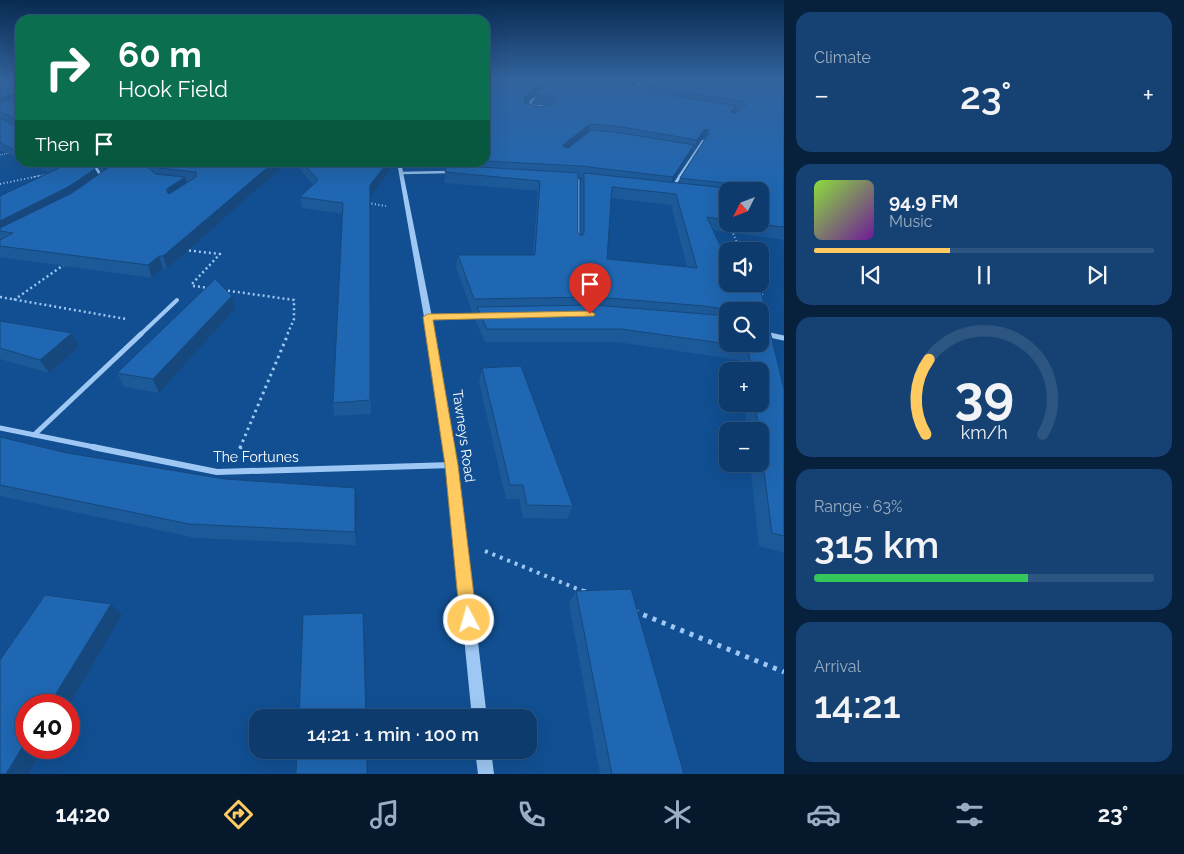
<!DOCTYPE html>
<html lang="en">
<head>
<meta charset="utf-8">
<style>
	body { margin:0; font-family:Raleway,sans-serif; background:#164273; color:#f1f3f6; height:100vh; display:flex; flex-direction:column; font-size:19px; white-space:nowrap }
	* { box-sizing:border-box; margin:0 }
	p { font-size:16px; color:#9aadc2 }
	.icon { flex:none; width:28px; height:28px; fill:none; stroke:currentColor; stroke-width:2; stroke-linecap:round; stroke-linejoin:round }
	.map { position:relative; flex:1; overflow:hidden }
	.sheet { display:flex; flex-direction:column; gap:12px; padding:12px; background:#07203c; width:400px }
	.sheet>* { flex:none }
	.guide { position:absolute; left:15px; top:15px; width:475px; height:152px; border-radius:15px; box-shadow:0 5px 20px #0002,0 0 0 1px #2d5581; background:#0b6e4f; color:#fff; overflow:hidden }
	.needle { width:32px; rotate:228deg }
	.controls { position:absolute; left:719px; top:182px; display:grid; gap:10px }
	.controls a { display:grid; place-items:center; width:50px; height:50px; border-radius:10px; background:#0d3b6e; box-shadow:0 5px 20px #0002,0 0 0 1px #2d5581; font-size:25px }
	.speed { position:absolute; left:15px; top:694px; display:flex; gap:10px; font-size:25px; font-weight:700; text-align:center }
	.speed>* { display:grid; place-content:center; width:65px; height:65px; border-radius:50%; background:#0d3b6e; box-shadow:0 5px 20px #0002,0 0 0 1px #2d5581; line-height:1 }
	.speed .limit { border:8px solid #d22; background:#fff; color:#111 }
	.pin { position:absolute; display:grid; place-items:center; width:42px; height:42px; color:#fff; margin:-51px -21px; border-radius:50% 50% 50% 0; rotate:-45deg; box-shadow:0 0 5px #0007 }
	.pin .icon { rotate:45deg }
	.me { position:absolute; width:55px; margin:-28px; rotate:354deg; stroke-linejoin:round; filter:drop-shadow(0 0 4px #0008) }
	.turn { display:flex; align-items:center; gap:18px; height:105px; padding:0 20px; font-size:22px }
	.turn .icon { width:65px; height:65px; stroke-width:2.5 }
	.turn b { display:block; font-size:35px; line-height:42px }
	.then { display:flex; align-items:center; height:48px; padding:0 20px; background:#0003; gap:10px; font-size:19px }
	.big { font-size:38px; font-weight:600; line-height:1.1 }
	.sheet .widget { flex:1; display:flex; flex-direction:column; justify-content:center; gap:8px; min-width:0; padding:0 18px; border-radius:15px; background:#164273 }
	.sheet .dial { align-items:center; gap:0 }
	.dial svg { height:130px; overflow:visible; fill:none; stroke:#2d5581; stroke-width:7; stroke-linecap:round; text-anchor:middle }
	.dial text { fill:#f1f3f6; stroke:none }
	.song { display:flex; align-items:center; gap:15px }
	.cover { width:60px; height:60px; border-radius:8px; background:linear-gradient(135deg,hsl(90 70% 55%),hsl(280 70% 35%)) }
	.played { height:5px; border-radius:2px; background:linear-gradient(90deg,#ffca60 40%,#2d5581 40%) }
	.keys { display:flex; justify-content:space-around; direction:ltr }
	.heat { display:flex; justify-content:space-between; align-items:center; font-size:28px; direction:ltr }
	.charge { height:8px; border-radius:4px; background:linear-gradient(90deg,#34c759 63%,#2d5581 0) }
	.trip { position:absolute; left:249px; top:709px; width:288px; height:50px; border-radius:15px; background:#0d3b6e; box-shadow:0 5px 20px #0002,0 0 0 1px #2d5581; font-weight:600; line-height:50px; text-align:center }
	.menu { display:flex; height:80px; justify-content:space-around; align-items:center; background:#05182c; color:#9aadc2 }
	.menu .icon { width:35px; height:35px }
	.menu .selected { color:#ffca60 }
	.menu b { font-size:22px; color:#f1f3f6 }
	main { display:flex; flex:1; min-height:0 }
	.map>svg:first-child { display:block }
	.lines { fill:none; stroke-linecap:round; stroke-linejoin:round }
	.path-far5 { stroke:#9ec8f3; stroke-width:1; stroke-dasharray:1 1; stroke-linecap:butt }
	.path-far4 { stroke:#9ec8f3; stroke-width:2; stroke-dasharray:1 2.5; stroke-linecap:butt }
	.path-far3 { stroke:#9ec8f3; stroke-width:2.5; stroke-dasharray:2 3; stroke-linecap:butt }
	.path-far2 { stroke:#9ec8f3; stroke-width:3; stroke-dasharray:2.5 4; stroke-linecap:butt }
	.path-far1 { stroke:#9ec8f3; stroke-width:4; stroke-dasharray:3 5; stroke-linecap:butt }
	.path { stroke:#9ec8f3; stroke-width:5; stroke-dasharray:4 6; stroke-linecap:butt }
	.service { stroke:#9ec8f3; stroke-width:2.5 }
	.minor-far5 { stroke:#9ec8f3; stroke-width:2 }
	.minor-far4 { stroke:#9ec8f3; stroke-width:2.5 }
	.minor-far3 { stroke:#9ec8f3; stroke-width:3 }
	.minor-far2 { stroke:#9ec8f3; stroke-width:4 }
	.minor-far1 { stroke:#9ec8f3; stroke-width:5 }
	.minor { stroke:#9ec8f3; stroke-width:6 }
	.tertiary { fill:#9ec8f3; fill-rule:evenodd }
	.wall { fill:#1b5999; fill-rule:evenodd }
	.shaded-wall { fill:#16487d }
	.building { fill:#1f67b2; stroke:#16487d; fill-rule:evenodd }
	.route { fill:#ffca60; stroke:#a6833e }
	.labels { text-anchor:middle; dominant-baseline:central; stroke-width:5; stroke-linejoin:round; paint-order:stroke }
	.street-label { font-size:14px; fill:#fff; stroke:#114f92 }
</style>
</head>
<body>
<main>
<div class="map">
<svg width="784" height="774" viewBox="0 0 784 774">
	<rect width="100%" height="100%" fill="#114f92"/>
	<g class="lines">
		<path class="path-far5" d="M0,155L9,153
			M33,177L48,174"/>
		<path class="path-far4" d="M0,184L39,176
			M368,203L386,206
			M729,224L739,247"/>
		<path class="path-far3" d="M739,245L741,251
			M184,250L220,254L191,285
			M760,279L762,295
			M193,286L210,288
			M223,290L294,300V319L287,335
			M0,297L126,319
			M14,300L65,264"/>
		<path class="path-far2" d="M240,448L288,334"/>
		<path class="path-far1" d="M240,449L241,447
			M485,551L585,592"/>
		<path class="path" d="M582,591L586,592
			M634,611L784,672"/>
		<path class="service" d="M578,180V237"/>
		<path class="minor-far5" d="M634,90L642,79
			M530,105L531,101L539,95
			M530,105L547,107L552,110L540,113L525,109V107Z"/>
		<path class="minor-far4" d="M89,162L94,165L102,177
			M401,173L450,172
			M679,177L703,141"/>
		<path class="minor-far3" d="M101,176L103,179
			M673,187L680,176"/>
		<path class="minor-far2" d="M428,317L483,316
			M760,333L771,335
			M140,335L177,300"/>
		<path class="minor-far1" d="M765,334L784,338
			M0,428L99,448
			M34,435L141,334"/>
		<path class="minor" d="M93,447L217,472L452,465"/>
		<path class="tertiary" d="M397,162H401L432,317L457,465L487,718H472L447,465L424,317Z
			M475,750H491L494,774H478Z"/>
	</g>
	<path class="wall" d="M0,79H20V159L0,150Z
		M485,79H555L550,83L556,79H636L634,84L638,87L640,82L642,79H784V240L713,230L728,262V284H759L767,316L765,320L768,323L784,389V553L759,546L750,464H760V431H747L744,404H760V371H741L740,360L616,342H485L475,320L477,312H472L456,267L458,255H533L538,191L444,183L445,172L448,162H485ZM535,96L534,103L549,105L541,107L525,103ZM735,109L739,110L733,114ZM704,138L705,140L680,178L678,183H672L690,155L692,149L694,150L701,139ZM578,177H583L581,184V235L578,233ZM728,191H760V224H728ZM611,198L671,205L687,267L607,259ZM728,311H760V344H728Z
		M27,162H91L97,175L102,171L95,162H140L143,165L142,162H288L167,269L163,268L152,278L0,257V240H1L0,238V196L50,173Z
		M293,162H396L371,196V414L334,416L333,403L343,214L302,208L300,197L313,184Z
		M235,309L159,393L124,387L117,373Z
		M0,321L79,347L49,373L0,359Z
		M482,368L573,506L567,519L523,518L519,499H506L479,382Z
		M0,437L67,453L225,479L355,488L357,501L356,545L196,538L0,496Z
		M576,591L684,774H600L569,603Z"/>
	<path class="shaded-wall" d="M547,79H555L535,94V96L523,105L524,97Z
		M16,93L19,101L0,107V98Z
		M736,106L733,115L731,111Z
		M590,124L588,133L561,154L563,145Z
		M708,129L704,138L701,139L694,150L697,140L704,130Z
		M694,145L690,155L669,187L673,177Z
		M104,162H132L105,175L101,165Z
		M274,162H288L167,269L163,256Z
		M388,162H396L371,196V414L370,185Z
		M95,169L99,179L0,231V221Z
		M185,177L188,187L171,200L167,192V189Z
		M159,256L163,268L152,278L148,265Z
		M232,296L235,309L159,393L153,379Z
		M72,333L79,347L49,373L40,360Z
		M355,488L357,501L356,545L355,532Z
		M111,604L122,615L69,705H49Z
		M363,613L364,625L367,718H366Z
		M26,741V748H44L28,774H6Z
		M367,750L368,774H367Z"/>
	<path class="building" d="M0,79H20V152L0,143V118L14,125L19,123L17,119L0,112V103L17,98L19,96L16,93L0,98Z
		M485,79H547L524,97L525,103L541,107L555,104L556,100L550,96L535,94L556,79H634L633,81V84L645,91L736,106L731,111L733,114L746,105L744,102L647,86L640,82L642,79H722L784,87V227L757,224H760V191H728V220L707,217L728,262V284H759L767,316L765,320L768,323L784,389V536L772,533L760,441V431H759L755,404H760V371H751L748,346L729,344H760V311H737L704,306L596,297L474,299L458,255H535L540,181L445,172L447,165L578,173V233L582,236L584,233V173L736,189V186L733,184L680,178L709,133L708,129L704,130L697,140L616,126L590,124L563,145L564,147L568,148L591,130L615,132L694,145L673,177L581,166L485,161ZM612,187L676,194L697,268L607,259Z
		M766,79H784V81Z
		M45,162H91L95,169L68,187L0,221V196L59,168Z
		M140,162L156,174L185,177L167,189V192L169,194L196,177V172L159,168L150,162H274L163,256H159L148,265L0,246V240L13,233L0,231V228L72,193L115,163Z
		M302,162H388L370,185V400L333,403L343,203L300,197L318,180Z
		M215,279L232,296L153,379L117,373Z
		M595,305L728,316V344L621,329H487L477,307Z
		M0,321L72,333L40,360L0,348Z
		M521,366L573,506L527,505L523,485H510L482,368Z
		M0,437L67,453L225,479L355,488V532L189,524L0,485Z
		M631,589L684,774H612L576,591Z
		M45,595L111,604L49,705H26V741L6,774H0V660Z
		M363,613L366,718H299L303,615Z
		M297,750H367V774H296Z"/>
	<linearGradient id="sky" x2="0" y2="1"><stop stop-color="#092b50"/><stop offset="0.42" stop-color="#32639d"/><stop offset="1" stop-color="#32639d" stop-opacity="0"/></linearGradient>
	<rect width="784" height="187" fill="url(#sky)"/>
	<path class="route" d="M590,311L595,314L594,316L433,320L458,465L477,620L475,626L469,628L463,626L460,620L445,465L423,317L428,314Z"/>
	<g class="labels">
		<g class="street-label">
			<text transform="translate(464 436) rotate(82)">Tawneys Road</text>
			<text x="256" y="457">The Fortunes</text>
		</g>
	</g>
</svg>
<div class="controls">
<a><svg class="needle" viewBox="-14 -14 28 28"><path d="M0-13l5 13h-10z" fill="#e53935"/><path d="M0 13l5-13h-10z" fill="#9aadc2"/></svg></a>
<a><svg class="icon" aria-label="sound" viewBox="0 0 24 24"><path d="M4 9h4l5-4v14l-5-4H4zM17 9q2 3 0 6"/></svg></a>
<a><svg class="icon" aria-label="search" viewBox="0 0 24 24"><circle cx="10" cy="10" r="6"/><path d="M15 15l6 6"/></svg></a>
<a>+</a>
<a>−</a>
</div>
<div class="speed"><div class="limit">40</div></div>
<div class="pin" style="left:590px;top:314px;background:#d93025"><svg class="icon" aria-label="arrive" viewBox="0 0 24 24"><path d="M6 21V4h12l-3 4 3 4H6"/></svg></div>
<svg class="me" style="left:469px;top:620px" viewBox="-20 -20 40 40"><circle r="17" fill="#ffca60" stroke="#fff" stroke-width="3"/><path d="M0-11L8 9 0 5-8 9z" fill="#fff"/></svg>
<div class="trip">14:21 · 1 min · 100 m</div>
<div class="guide">
<div class="turn"><svg class="icon" aria-label="right" viewBox="0 0 24 24"><path d="M7 20v-9h11M14 6l5 5-5 5"/></svg><div><b>60 m</b>Hook Field</div></div>
<div class="then">Then<svg class="icon" aria-label="arrive" viewBox="0 0 24 24"><path d="M6 21V4h12l-3 4 3 4H6"/></svg></div>
</div>
</div>
<section class="sheet">
<div class="widget"><p>Climate</p>
<div class="heat"><a>−</a><b class="big">23°</b><a>+</a></div>
</div>
<div class="widget">
<div class="song"><i class="cover"></i><div><b>94.9 FM</b><p>Music</p></div></div>
<div class="played"></div>
<div class="keys"><svg class="icon" aria-label="previous" viewBox="0 0 24 24"><path d="M18 5L8 12l10 7zM5 5v14"/></svg><svg class="icon" aria-label="pause" viewBox="0 0 24 24"><path d="M8 5v14M16 5v14"/></svg><svg class="icon" aria-label="next" viewBox="0 0 24 24"><path d="M6 5l10 7-10 7zM19 5v14"/></svg></div>
</div>
<div class="widget dial"><svg viewBox="0 0 100 80">
<path d="M14 69A42 42 0 1 1 86 69"/>
<path d="M14 69A42 42 0 0 1 16 23" stroke="#ffca60"/>
<text x="50" y="56" font-size="32" font-weight="700">39</text>
<text x="50" y="72" font-size="11">km/h</text>
</svg></div>
<div class="widget"><p>Range · 63%</p><b class="big">315 km</b><div class="charge"></div></div>
<div class="widget"><p>Arrival</p><b class="big">14:21</b></div>
</section>
</main>
<nav class="menu">
<b>14:20</b>
<svg class="icon selected" aria-label="directions" viewBox="0 0 24 24"><path d="M12 3l9 9-9 9-9-9zM9 14v-3h6M13 9l2 2-2 2"/></svg>
<svg class="icon" aria-label="music" viewBox="0 0 24 24"><path d="M9 18V5l10-2v13"/><circle cx="6" cy="18" r="3"/><circle cx="16" cy="16" r="3"/></svg>
<svg class="icon" aria-label="phone" viewBox="0 0 24 24"><path d="M5 4h4l2 5-3 2q2 4 5 5l2-3 5 2v4C11 20 4 13 5 4z"/></svg>
<svg class="icon" aria-label="climate" viewBox="0 0 24 24"><path d="M12 3v18M4 7l16 10M4 17L20 7"/></svg>
<svg class="icon" aria-label="car" viewBox="0 0 24 24"><path d="M5 17H2v-5l4-1 3-4h7l3 4 3 1v5h-3M9 17h6M6 11h13"/><circle cx="7" cy="17" r="2"/><circle cx="17" cy="17" r="2"/></svg>
<svg class="icon" aria-label="filters" viewBox="0 0 24 24"><path d="M4 7h16M4 17h16"/><circle cx="9" cy="7" r="2"/><circle cx="15" cy="17" r="2"/></svg>
<b>23°</b>
</nav>
</body>
</html>
